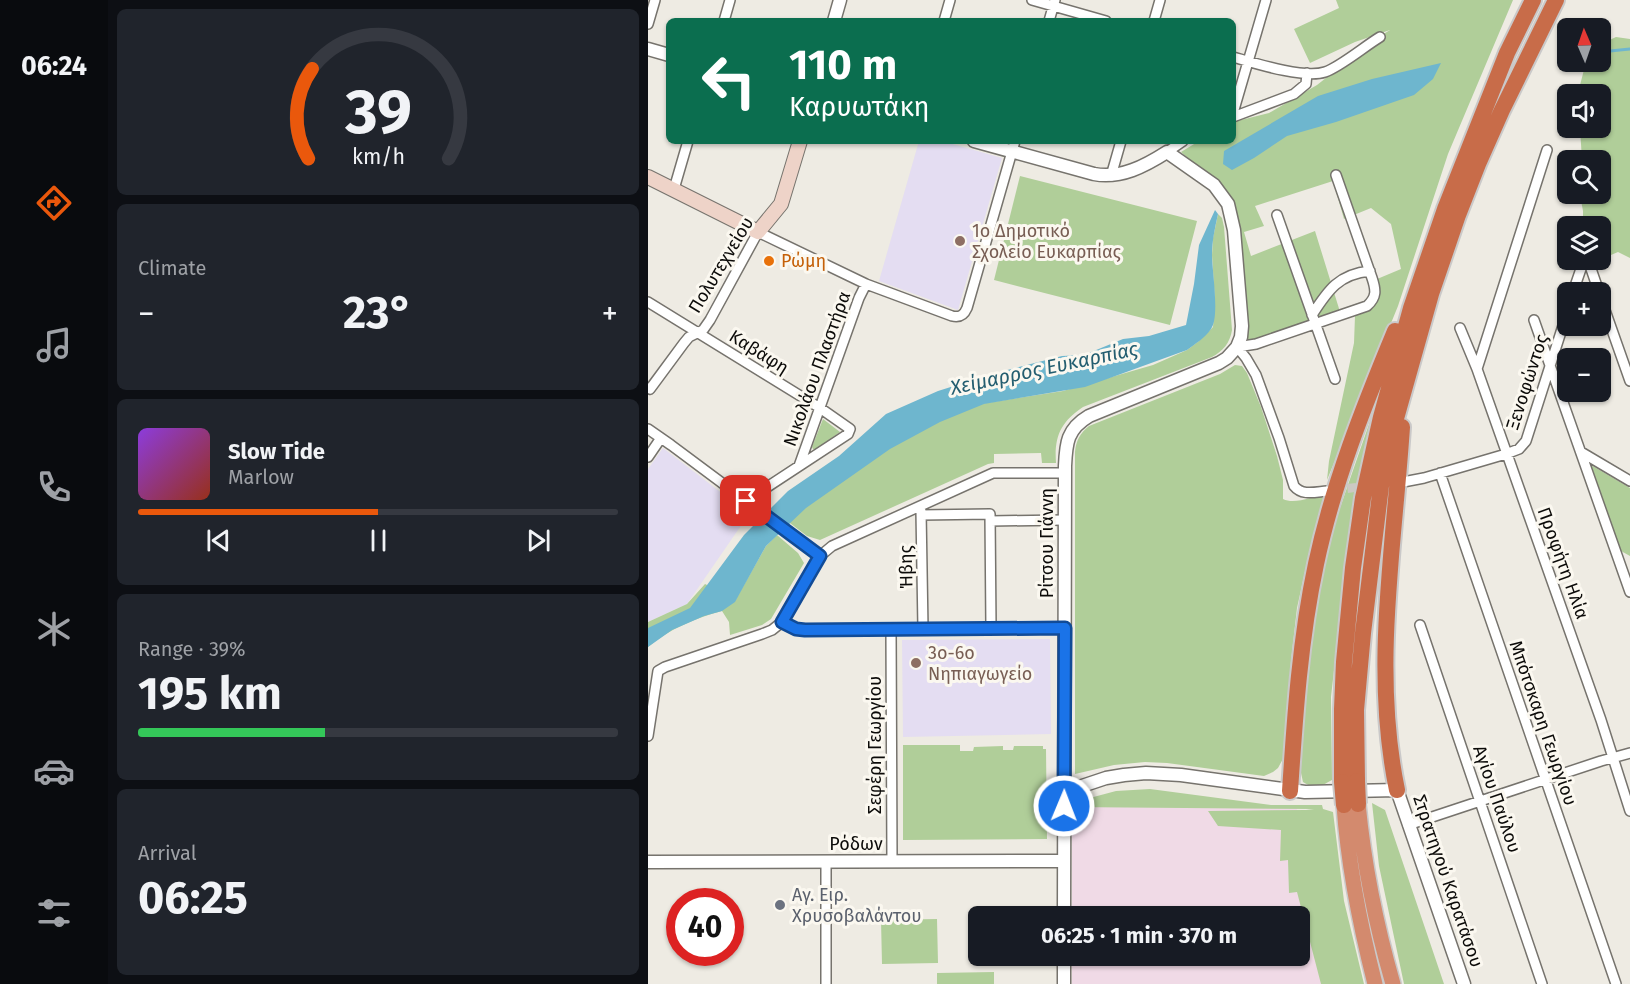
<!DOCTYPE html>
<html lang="en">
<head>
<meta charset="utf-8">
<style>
	body { margin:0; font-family:"Fira Sans",sans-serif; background:#20242c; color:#f1f3f6; height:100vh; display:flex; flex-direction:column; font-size:22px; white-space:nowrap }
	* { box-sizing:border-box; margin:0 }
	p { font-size:20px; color:#9ea1a6 }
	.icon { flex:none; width:33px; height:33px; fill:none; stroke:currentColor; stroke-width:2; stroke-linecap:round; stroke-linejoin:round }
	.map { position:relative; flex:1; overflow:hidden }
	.side { display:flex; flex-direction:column; gap:9px; padding:9px; background:#0d0f14; width:540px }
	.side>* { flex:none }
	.guide { position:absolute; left:18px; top:18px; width:570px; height:126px; border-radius:9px; box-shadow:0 2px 4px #0004; background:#0b6e4f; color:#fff; overflow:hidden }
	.needle { width:39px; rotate:358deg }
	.controls { position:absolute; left:909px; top:18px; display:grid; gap:12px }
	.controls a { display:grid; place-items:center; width:54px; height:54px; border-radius:9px; background:#171b24; box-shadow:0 2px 4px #0004; font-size:30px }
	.speed { position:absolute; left:18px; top:888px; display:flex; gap:12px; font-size:30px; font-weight:700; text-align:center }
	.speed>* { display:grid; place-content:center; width:78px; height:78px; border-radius:50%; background:#171b24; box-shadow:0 2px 4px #0004; line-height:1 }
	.speed .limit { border:9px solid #d22; background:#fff; color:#111 }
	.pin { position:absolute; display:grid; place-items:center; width:51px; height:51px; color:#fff; margin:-26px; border-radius:12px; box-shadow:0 3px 9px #0006 }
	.me { position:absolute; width:66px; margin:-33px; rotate:1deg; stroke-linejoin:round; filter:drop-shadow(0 0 4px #0008) }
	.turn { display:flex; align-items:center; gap:21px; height:126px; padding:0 24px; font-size:27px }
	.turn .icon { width:78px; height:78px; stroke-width:2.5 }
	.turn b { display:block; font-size:42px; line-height:51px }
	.big { font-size:45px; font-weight:700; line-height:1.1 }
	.side .tile { flex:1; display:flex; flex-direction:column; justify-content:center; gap:9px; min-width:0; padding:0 21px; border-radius:9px; background:#20242c }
	.side .dial { align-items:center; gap:0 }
	.dial svg { height:156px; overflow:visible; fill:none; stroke:#363941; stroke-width:7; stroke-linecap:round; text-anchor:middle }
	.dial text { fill:#f1f3f6; stroke:none }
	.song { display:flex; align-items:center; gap:18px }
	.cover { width:72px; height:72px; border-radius:9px; background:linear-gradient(135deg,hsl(270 70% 55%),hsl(10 70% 35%)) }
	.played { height:6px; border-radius:3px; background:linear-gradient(90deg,#ea580c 50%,#363941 50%) }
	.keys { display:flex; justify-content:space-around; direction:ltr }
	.heat { display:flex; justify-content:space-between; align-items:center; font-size:33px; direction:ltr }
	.charge { height:9px; border-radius:4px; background:linear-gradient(90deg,#34c759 39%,#363941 0) }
	.trip { position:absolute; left:320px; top:906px; width:342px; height:60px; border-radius:9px; background:#171b24; box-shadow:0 2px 4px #0004; font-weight:700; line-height:60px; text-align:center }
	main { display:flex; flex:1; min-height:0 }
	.tab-bar { display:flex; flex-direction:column; width:108px; justify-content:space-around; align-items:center; background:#090b0e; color:#9ea1a6 }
	.tab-bar .icon { width:42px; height:42px }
	.tab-bar .current { color:#ea580c }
	.tab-bar b { font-size:27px; color:#f1f3f6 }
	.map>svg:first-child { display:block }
	.commercial { fill:#f0dae6 }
	.education { fill:#e4ddf2 }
	.green { fill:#b0ce99 }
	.water { fill:#6eb6ce }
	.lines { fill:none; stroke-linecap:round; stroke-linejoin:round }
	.stream { stroke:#6eb6ce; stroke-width:3 }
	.minor-tunnel { stroke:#ccc9c2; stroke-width:9; stroke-dasharray:9 4.5; stroke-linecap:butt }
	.minor-casing { stroke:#76736d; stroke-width:12 }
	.tertiary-casing { stroke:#76736d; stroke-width:15 }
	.secondary-casing { stroke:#76736d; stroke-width:16 }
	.trunk-casing { stroke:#cac9c9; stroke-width:18 }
	.motorway-casing { stroke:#cac9c9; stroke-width:20 }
	.minor { stroke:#fff; stroke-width:9 }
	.tertiary { stroke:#fff; stroke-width:12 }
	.secondary { stroke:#eed3c8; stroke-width:14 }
	.trunk { stroke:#d38a6e; stroke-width:15 }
	.motorway { stroke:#c86c49; stroke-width:16 }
	.motorway-bridge-casing { stroke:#cac9c9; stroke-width:20; stroke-linecap:butt }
	.motorway-bridge { stroke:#c86c49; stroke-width:16 }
	.route-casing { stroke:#114b97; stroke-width:15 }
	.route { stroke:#1a73e8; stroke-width:10 }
	.education-dot { fill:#8d6e63; stroke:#fbf8f0; stroke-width:2 }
	.food-dot { fill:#e8710a; stroke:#fbf8f0; stroke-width:2 }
	.worship-dot { fill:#6b7280; stroke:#fbf8f0; stroke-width:2 }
	.labels { text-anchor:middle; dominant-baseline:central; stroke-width:6; stroke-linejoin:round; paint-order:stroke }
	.education-label { font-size:18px; fill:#785e54; stroke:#fbf8f0; text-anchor:start }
	.food-label { font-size:18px; fill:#c56008; stroke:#fbf8f0; text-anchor:start }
	.street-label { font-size:18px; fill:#0c0b09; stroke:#fbf8f0 }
	.worship-label { font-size:18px; fill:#5b616d; stroke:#fbf8f0; text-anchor:start }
	.water-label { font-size:20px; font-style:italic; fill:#245e70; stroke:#fbf8f0 }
</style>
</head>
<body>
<main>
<nav class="tab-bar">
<b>06:24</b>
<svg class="icon current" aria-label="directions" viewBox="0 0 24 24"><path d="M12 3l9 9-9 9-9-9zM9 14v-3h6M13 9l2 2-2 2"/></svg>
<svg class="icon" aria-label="music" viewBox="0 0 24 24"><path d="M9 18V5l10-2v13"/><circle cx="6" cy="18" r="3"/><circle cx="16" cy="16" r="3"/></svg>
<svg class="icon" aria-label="phone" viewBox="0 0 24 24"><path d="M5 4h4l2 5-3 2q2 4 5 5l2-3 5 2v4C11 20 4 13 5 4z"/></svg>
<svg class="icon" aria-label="climate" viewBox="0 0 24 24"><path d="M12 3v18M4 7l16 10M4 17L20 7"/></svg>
<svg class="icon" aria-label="car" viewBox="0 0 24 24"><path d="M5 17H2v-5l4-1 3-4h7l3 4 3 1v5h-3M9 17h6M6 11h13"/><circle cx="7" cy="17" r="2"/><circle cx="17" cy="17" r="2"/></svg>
<svg class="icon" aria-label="filters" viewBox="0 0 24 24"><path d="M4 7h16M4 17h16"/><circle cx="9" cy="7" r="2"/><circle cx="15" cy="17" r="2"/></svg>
</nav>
<section class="side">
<div class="tile dial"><svg viewBox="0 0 100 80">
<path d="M14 69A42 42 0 1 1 86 69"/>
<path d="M14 69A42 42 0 0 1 16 23" stroke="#ea580c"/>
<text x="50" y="56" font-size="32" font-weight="700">39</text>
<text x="50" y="72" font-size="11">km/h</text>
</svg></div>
<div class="tile"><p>Climate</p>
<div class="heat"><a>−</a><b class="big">23°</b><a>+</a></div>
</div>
<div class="tile">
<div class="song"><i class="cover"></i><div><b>Slow Tide</b><p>Marlow</p></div></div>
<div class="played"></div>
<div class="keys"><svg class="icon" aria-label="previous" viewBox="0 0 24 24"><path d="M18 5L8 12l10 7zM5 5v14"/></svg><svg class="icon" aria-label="pause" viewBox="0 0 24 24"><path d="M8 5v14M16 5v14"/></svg><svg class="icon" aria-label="next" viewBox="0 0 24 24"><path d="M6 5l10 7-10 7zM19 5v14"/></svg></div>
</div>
<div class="tile"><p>Range · 39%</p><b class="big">195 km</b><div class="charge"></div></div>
<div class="tile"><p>Arrival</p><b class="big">06:25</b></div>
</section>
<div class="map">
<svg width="982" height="984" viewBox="0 0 982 984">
	<rect width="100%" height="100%" fill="#eeebe3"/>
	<path class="commercial" d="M424,806L649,807L648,834L687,984H424V956H651V916H424Z"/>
	<path class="education" d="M271,141H294L354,158L310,310L231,281Z
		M15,448L101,514L39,604L0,622V469Z
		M402,639L403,734L255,737L254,640Z"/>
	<path class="green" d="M688,0H865L800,154L750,306L679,480L681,461L706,343L707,316L721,306L722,282L753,269L743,224L723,208L696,219L685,181L607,206L616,226L596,232L603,256L667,231L693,315L595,344L584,229L566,181L533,152L551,141H585V122L621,113L669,85L729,38L742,30L707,42L662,63L646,29L691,8Z
		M968,37L982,39V258L970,252L963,255L953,248L952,226H935V211L932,195V194H952V160H934L932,128H952V94H933L931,89L938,62H952L953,44Z
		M372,176L549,221L522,325L346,280Z
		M570,214L574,218L576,227L584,330C582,343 575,351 564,357L435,407C413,422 406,436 408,463H394L393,453L346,454V463L340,464L172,540L159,536L130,514L281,412L415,391L505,365L539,350L551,341L565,327L567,302L564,255L565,238Z
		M587,365L594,366L599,373L613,407L629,456L635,480V499C647,505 665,496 678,494L663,544L649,608L643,661L637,751L636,757L630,768L625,772L616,776L519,763L497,762L466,765L427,774V452C428,441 432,433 441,426L572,374Z
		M729,401L698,563L683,697L684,780C673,786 667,790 655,782L650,759L656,664L684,531Z
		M175,419L192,432L167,450L165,449L164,447Z
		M943,465L982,488V556L973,551Z
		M129,535L150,553L156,563L123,619L114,625L82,635L81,622L74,611C48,618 21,629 0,647V622L39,604L57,584L88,599L118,546Z
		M255,745H312V751H325L326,747L355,746V750H365L366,746H395V749H398L399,839L255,840Z
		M502,789L623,805H674L675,809L685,812L696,901L716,984H673L649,892L641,893L640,860L632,861L633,830L570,826L560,811L658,810L666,809L420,807L438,799L468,791Z
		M724,803L737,810L796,984H756L731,866Z
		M289,919L290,963L234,964L233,920Z
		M346,972V984H289V973Z"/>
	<path class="water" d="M793,63L785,79L766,95L688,122L639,136L606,158L584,170L575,164L576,151L670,96L724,79Z
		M567,210L570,214C567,228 564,241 564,255C564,271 572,317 563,329C557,338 547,344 539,350L437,387L336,404L292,422L242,449L158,508L118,546L87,602L74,611L56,616L24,630L0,647V628L42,608L96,535L140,491L191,456L238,414L290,391L344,374L414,356L436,355L475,339L501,336L538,325L546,284L551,245Z"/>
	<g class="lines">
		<path class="stream" d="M952,52L982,49"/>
		<path class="minor-tunnel" d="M686,490L720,486"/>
		<defs>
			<path id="minor" d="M384,0L458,21
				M76,21L82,0
				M296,21L302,0
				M401,21L407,0
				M506,21L512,0
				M0,24L7,0
				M585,57C606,63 656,79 677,72C692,67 717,46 732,37
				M585,113L618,0
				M585,117L646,94L658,84L659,73
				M519,152L535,141
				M463,176L473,141
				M26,189L40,141
				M629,215L687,379
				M940,260L951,292
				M925,292L936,260
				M952,296L982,381
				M0,302L172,408L202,429L200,434L98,501
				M664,315C680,290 691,274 722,271
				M886,320L982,592
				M812,328L829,369L953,720L982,811
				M589,347L608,344L719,306C729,297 728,290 724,278L688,175
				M589,347L598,358L608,375L631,438L646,486C654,496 667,492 679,491
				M829,369L899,150
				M0,388L2,389L36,343L41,337L55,330L62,320L110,232L218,284L304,316C312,318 316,315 319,308L367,141
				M0,429L23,445L172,556
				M933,452L982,481
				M0,457L13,438
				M151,466L211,298L218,284
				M792,473L968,984
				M755,482L776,478L858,454L871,449L878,441L920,310
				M273,511L275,629
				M273,515L342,514L343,628
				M342,521L416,520
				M134,622L148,629L157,630L417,628
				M772,625L894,984
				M243,629L244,862
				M0,736L10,671L17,667L114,634L124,630L134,622L172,556L184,546L345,473H417
				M760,825L953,761L982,753
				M178,862V984"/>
			<path id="tertiary" d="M186,21L192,0
				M0,49L21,55
				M326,141L446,174C473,179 497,166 519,152L566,185L580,204L586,230L594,326L593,337L589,347L579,358L571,363L441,416C419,429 418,443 417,466L416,916
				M416,792L458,778L476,775L498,773L533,775L657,792L749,790L816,984
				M0,862L416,861
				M416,956V984"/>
			<path id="secondary" d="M0,177L110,232L133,204L152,141"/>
			<path id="trunk" d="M710,804C716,865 728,925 745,984
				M696,805C700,865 712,925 727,984"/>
			<path id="motorway" d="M709,781L708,710L715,633L733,486L747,422L783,294L810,215L830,164L854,110L908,0
				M694,782V709L696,662L705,568L715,498L733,417L763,308L797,209L859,53L885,0
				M749,790C724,670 746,548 754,427
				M642,791C647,715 652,639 668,564C685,484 715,408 747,331"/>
		</defs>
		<use href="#minor" class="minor-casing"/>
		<use href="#tertiary" class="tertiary-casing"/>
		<use href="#secondary" class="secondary-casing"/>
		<use href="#trunk" class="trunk-casing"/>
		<use href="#motorway" class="motorway-casing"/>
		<use href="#minor" class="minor"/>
		<use href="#tertiary" class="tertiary"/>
		<use href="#secondary" class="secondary"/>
		<use href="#trunk" class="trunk"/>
		<use href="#motorway" class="motorway"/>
		<defs>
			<path id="motorway-bridge" d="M709,781L710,804
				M694,782L696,805"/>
		</defs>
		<use href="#motorway-bridge" class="motorway-bridge-casing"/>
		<use href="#motorway-bridge" class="motorway-bridge"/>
	</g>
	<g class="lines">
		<defs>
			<path id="route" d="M98,501L172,556L134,622L148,629L157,630L417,628L416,806"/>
		</defs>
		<use href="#route" class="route-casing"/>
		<use href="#route" class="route"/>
	</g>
	<g class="education-dot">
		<circle cx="312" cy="241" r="6"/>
		<circle cx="268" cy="663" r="6"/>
	</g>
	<circle class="food-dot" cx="121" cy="261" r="6"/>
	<circle class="worship-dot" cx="132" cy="905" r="6"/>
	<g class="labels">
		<g class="education-label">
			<text x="324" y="231">1ο Δημοτικό<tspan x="324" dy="21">Σχολείο Ευκαρπίας</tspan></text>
			<text x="280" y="653">3ο-6ο<tspan x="280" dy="21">Νηπιαγωγείο</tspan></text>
		</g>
		<g class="food-label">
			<text x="133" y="261">Ρώμη</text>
		</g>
		<g class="street-label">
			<text transform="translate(73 265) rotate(-59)">Πολυτεχνείου</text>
			<text transform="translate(111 352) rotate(32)">Καβάφη</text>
			<text transform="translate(169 369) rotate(-70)">Νικολάου Πλαστήρα</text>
			<text transform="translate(879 382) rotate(-72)">Ξενοφώντος</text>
			<text transform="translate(399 543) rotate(-90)">Ρίτσου Γιάννη</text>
			<text transform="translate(915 563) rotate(70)">Προφήτη Ηλία</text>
			<text transform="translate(258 567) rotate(-91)">Ήβης</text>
			<text transform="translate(895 723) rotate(71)">Μπότσκαρη Γεωργίου</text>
			<text transform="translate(227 745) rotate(-90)">Σεφέρη Γεωργίου</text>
			<text transform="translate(849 799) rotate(71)">Αγίου Παύλου</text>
			<text x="208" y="844">Ρόδων</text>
			<text transform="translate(800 881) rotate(71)">Στρατηγού Καρατάσου</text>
		</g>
		<g class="worship-label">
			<text x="144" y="895">Αγ. Ειρ.<tspan x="144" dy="21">Χρυσοβαλάντου</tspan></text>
		</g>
		<g class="water-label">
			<text transform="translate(396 368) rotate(-12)">Χείμαρρος Ευκαρπίας</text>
		</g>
	</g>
</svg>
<div class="controls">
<a><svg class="needle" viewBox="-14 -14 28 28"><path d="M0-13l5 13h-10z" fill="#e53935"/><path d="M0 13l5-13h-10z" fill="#9ea1a6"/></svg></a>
<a><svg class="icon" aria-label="sound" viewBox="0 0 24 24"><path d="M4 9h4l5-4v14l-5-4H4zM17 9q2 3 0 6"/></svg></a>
<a><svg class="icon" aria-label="search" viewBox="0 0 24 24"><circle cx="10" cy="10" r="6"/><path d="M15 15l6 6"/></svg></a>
<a><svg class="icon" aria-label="layers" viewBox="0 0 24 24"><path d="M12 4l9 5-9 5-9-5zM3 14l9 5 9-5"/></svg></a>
<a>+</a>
<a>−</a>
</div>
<div class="speed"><div class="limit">40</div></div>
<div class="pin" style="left:98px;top:501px;background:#d93025"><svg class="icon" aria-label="arrive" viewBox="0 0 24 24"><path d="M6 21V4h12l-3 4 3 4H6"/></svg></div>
<svg class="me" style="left:416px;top:806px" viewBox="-20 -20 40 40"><circle r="17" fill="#1a73e8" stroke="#fff" stroke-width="3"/><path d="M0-11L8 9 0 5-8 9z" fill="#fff"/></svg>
<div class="trip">06:25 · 1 min · 370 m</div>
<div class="guide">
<div class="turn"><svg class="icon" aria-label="left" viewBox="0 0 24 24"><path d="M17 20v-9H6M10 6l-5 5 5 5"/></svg><div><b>110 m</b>Καρυωτάκη</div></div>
</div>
</div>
</main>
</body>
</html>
